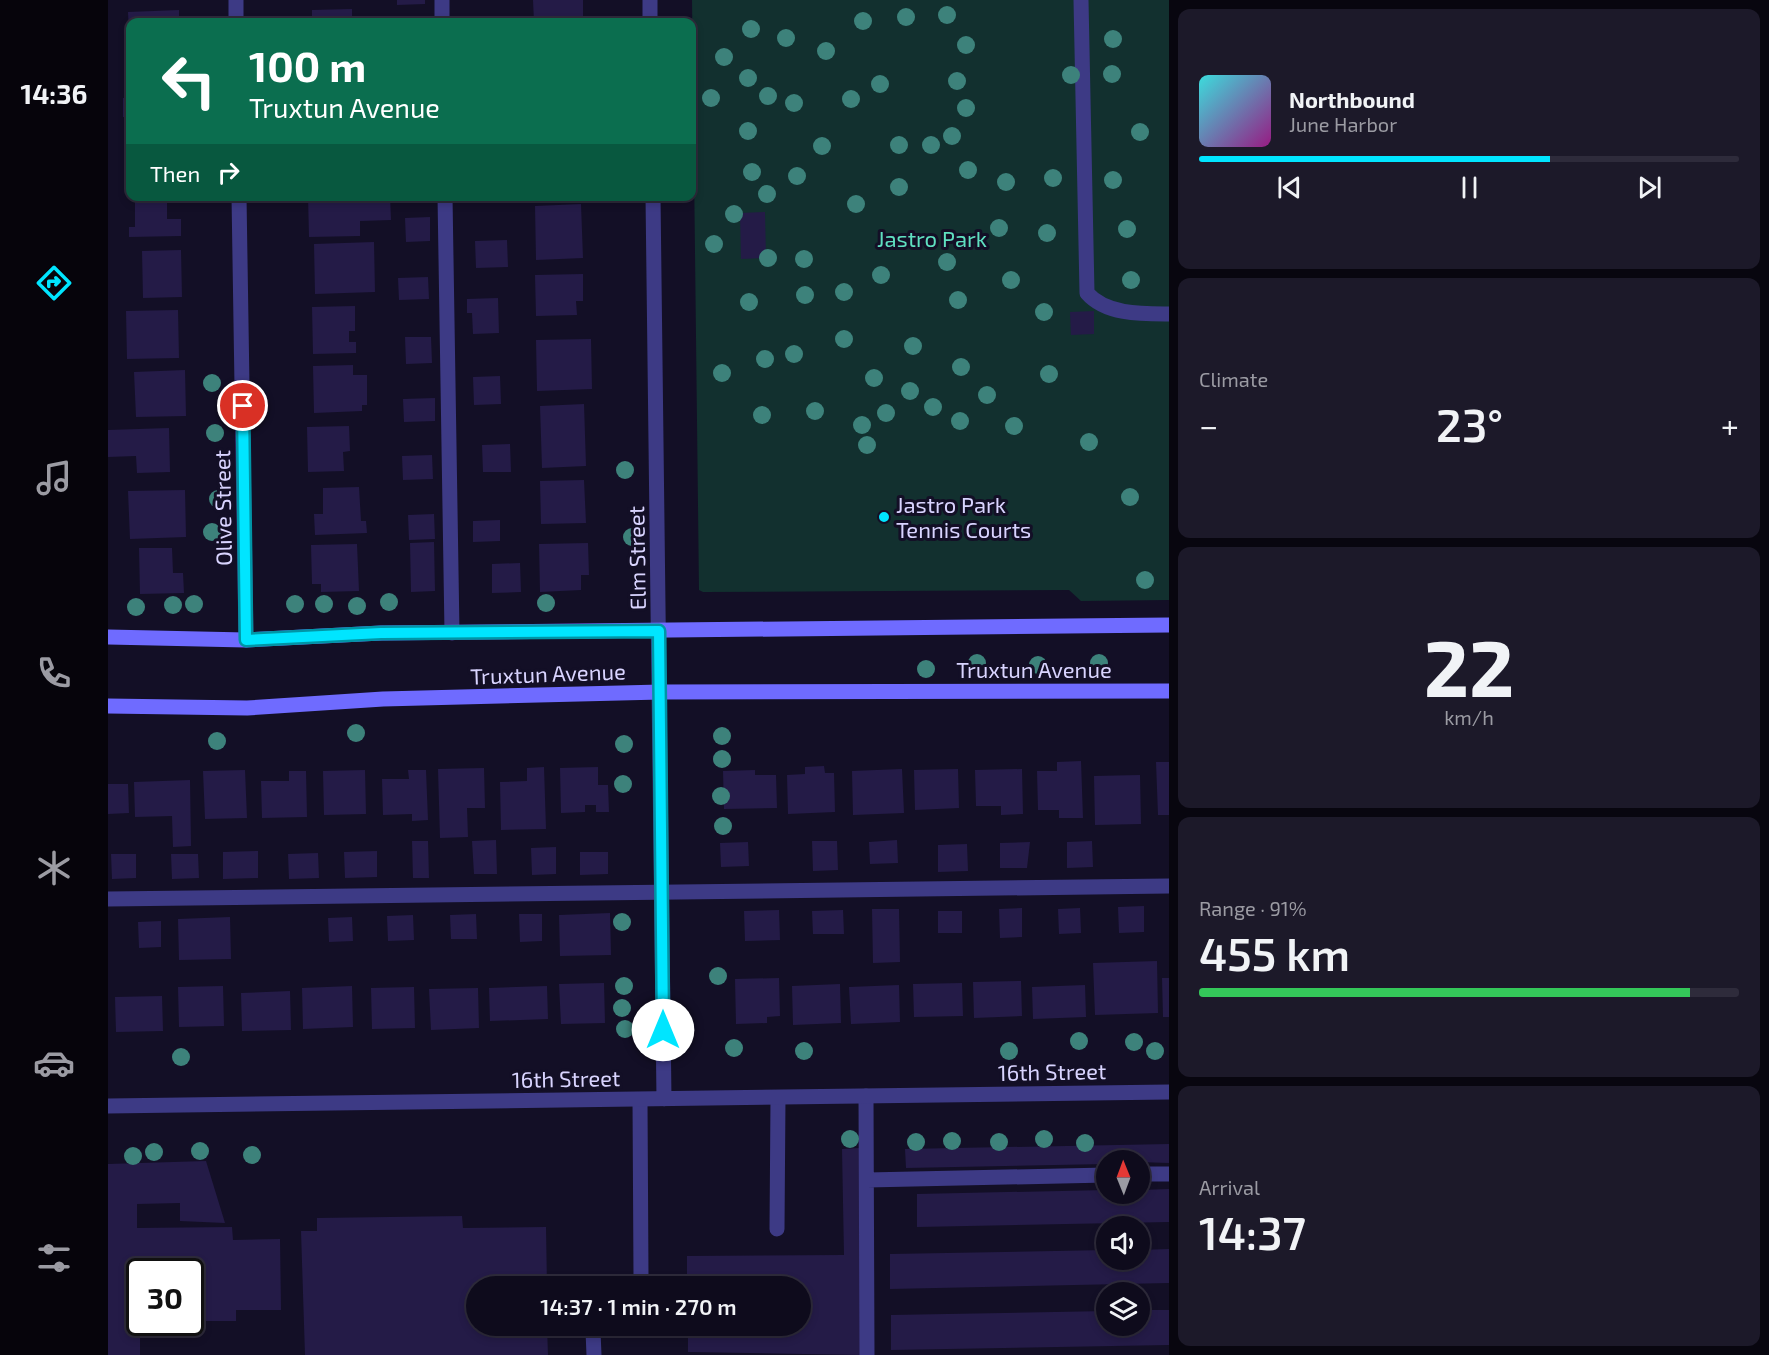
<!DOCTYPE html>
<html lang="en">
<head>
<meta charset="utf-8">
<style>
	body { margin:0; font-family:"Exo 2",sans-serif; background:#1c1929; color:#f1f3f6; height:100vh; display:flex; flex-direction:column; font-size:22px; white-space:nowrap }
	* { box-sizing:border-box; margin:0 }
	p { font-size:20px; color:#9b9ba3 }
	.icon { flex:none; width:33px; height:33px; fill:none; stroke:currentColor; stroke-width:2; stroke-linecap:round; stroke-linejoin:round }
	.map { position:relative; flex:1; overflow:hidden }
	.sheet { display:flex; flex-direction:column; gap:9px; padding:9px; background:#08060f; width:600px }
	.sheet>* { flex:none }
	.banner { position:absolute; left:18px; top:18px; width:570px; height:183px; border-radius:12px; box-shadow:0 3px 9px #0003,0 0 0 2px #2e2b3b; background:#0b6e4f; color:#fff; overflow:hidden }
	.needle { width:39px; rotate:359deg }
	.controls { position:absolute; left:988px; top:1150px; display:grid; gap:12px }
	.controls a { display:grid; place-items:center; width:54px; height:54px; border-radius:50%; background:#0e0b1c; box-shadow:0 3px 9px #0003,0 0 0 2px #2e2b3b; font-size:30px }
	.speed { position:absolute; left:18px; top:1258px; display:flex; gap:12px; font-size:30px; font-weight:700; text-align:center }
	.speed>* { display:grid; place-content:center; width:78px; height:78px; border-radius:50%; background:#0e0b1c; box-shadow:0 3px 9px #0003,0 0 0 2px #2e2b3b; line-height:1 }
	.speed .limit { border:3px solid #111; border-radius:9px; background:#fff; color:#111 }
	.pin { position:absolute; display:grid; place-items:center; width:51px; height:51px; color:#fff; margin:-26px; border:3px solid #fff; border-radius:50%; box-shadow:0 2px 6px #0007 }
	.me { position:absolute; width:66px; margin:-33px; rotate:0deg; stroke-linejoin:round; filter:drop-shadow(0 0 4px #0008) }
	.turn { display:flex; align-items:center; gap:21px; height:126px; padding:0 24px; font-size:27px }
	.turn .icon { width:78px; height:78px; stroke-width:2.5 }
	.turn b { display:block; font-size:42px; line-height:51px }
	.then { display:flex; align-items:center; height:57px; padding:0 24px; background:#0003; gap:12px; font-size:22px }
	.big { font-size:45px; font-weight:600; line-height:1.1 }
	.sheet .card { flex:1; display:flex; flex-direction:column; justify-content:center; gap:9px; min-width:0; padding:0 21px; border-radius:12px; background:#1c1929 }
	.sheet .dial { align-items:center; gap:0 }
	.dial b { font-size:78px; line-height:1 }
	.song { display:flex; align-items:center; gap:18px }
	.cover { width:72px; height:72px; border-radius:9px; background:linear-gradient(135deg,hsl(180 70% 55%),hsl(310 70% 35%)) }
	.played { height:6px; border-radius:3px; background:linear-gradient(90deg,#00e5ff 65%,#2e2b3b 65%) }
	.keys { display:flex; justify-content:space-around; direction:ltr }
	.heat { display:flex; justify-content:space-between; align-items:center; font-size:33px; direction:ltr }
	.charge { height:9px; border-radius:4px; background:linear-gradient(90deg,#34c759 91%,#2e2b3b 0) }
	.trip { position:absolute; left:358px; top:1276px; width:345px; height:60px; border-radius:30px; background:#0e0b1c; box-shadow:0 3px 9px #0003,0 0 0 2px #2e2b3b; font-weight:600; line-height:60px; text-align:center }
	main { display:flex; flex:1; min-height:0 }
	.menu { display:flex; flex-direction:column; width:108px; justify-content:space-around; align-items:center; background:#06040b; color:#9b9ba3 }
	.menu .icon { width:42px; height:42px }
	.menu .on { color:#00e5ff }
	.menu b { font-size:27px; color:#f1f3f6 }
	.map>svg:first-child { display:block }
	.green { fill:#12302f }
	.building { fill:#241b47 }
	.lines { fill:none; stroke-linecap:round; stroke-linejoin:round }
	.service { stroke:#3d3a85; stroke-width:15 }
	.minor { stroke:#3d3a85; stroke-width:15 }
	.secondary { stroke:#6f6bff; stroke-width:15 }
	.tree { fill:#3d827b }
	.route-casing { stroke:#0095a6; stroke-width:15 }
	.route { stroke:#00e5ff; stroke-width:10 }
	.poi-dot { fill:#00e5ff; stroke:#130f26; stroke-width:2 }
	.labels { text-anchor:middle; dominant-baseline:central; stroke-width:6; stroke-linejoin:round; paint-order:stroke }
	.park-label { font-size:22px; fill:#5fe0c0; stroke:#130f26 }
	.poi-label { font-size:22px; fill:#d9d4ff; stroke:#130f26; text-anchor:start }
	.street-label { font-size:22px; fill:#d9d4ff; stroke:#130f26 }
</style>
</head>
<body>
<main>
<nav class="menu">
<b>14:36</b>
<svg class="icon on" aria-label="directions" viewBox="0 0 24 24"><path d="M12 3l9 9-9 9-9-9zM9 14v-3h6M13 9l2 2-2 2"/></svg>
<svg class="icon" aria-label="music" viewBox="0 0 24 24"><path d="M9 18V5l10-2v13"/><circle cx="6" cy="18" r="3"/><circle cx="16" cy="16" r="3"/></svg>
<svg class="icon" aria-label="phone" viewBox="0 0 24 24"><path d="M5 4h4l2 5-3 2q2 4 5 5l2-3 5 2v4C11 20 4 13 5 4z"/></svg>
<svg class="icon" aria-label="climate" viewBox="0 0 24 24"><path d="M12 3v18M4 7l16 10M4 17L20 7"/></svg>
<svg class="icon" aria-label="car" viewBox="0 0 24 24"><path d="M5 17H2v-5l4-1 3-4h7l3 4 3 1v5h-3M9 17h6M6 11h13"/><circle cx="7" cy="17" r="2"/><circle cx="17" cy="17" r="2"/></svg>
<svg class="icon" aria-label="filters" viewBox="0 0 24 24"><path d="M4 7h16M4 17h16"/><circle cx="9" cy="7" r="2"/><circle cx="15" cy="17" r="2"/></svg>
</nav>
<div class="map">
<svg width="1061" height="1355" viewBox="0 0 1061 1355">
	<rect width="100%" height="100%" fill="#130f26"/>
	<path class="green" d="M584,0H1061V600L973,601L961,590L595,592L591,590Z"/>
	<path class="building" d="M289,0H317V4L289,5Z
		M425,0H475V22H426Z
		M244,9V22H204V10Z
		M71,10V22H22L21,35L20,12Z
		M15,98H22V117H15Z
		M27,196H59V219H73V236L21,237V227H27Z
		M200,196H282L283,220L252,221V236L201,237Z
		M473,204L475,258L428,260L427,206Z
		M657,212L658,258L633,259L632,213Z
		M322,217V241L298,242L297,218Z
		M399,240L400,267L368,268L367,241Z
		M266,242L267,292L207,294L206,244Z
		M73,250L74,297L35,298L34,251Z
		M475,274V301H468L469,315L428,316L427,275Z
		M320,277L321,299L291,300L290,278Z
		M390,298L391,333L365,334L364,313H359V299Z
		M247,306V331H241V342H248V353L205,354L204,307Z
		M70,310L71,358L19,359L18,311Z
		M986,311V334L963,335L962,312Z
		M297,337H323L324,363L298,364Z
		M483,339L484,389L429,391L428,340Z
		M245,365V375H259V405H254V411L206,413L205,366Z
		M77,370L78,416L28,417L26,372Z
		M392,376L393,404L366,405L365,377Z
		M327,398V421L296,422L295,399Z
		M476,404L478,466L434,468L432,406Z
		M241,426L242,451L235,452L236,471L200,472L199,427Z
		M61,428L62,472L29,473L28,456L0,457V430Z
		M402,444L403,472H375L374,445Z
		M324,455L325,479L295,480L294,456Z
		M476,480L478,523L433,524L432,481Z
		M251,487L253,521H258L259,533L207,535L206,514H215V488Z
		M77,490L78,537L22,539L20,491Z
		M326,514L327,539L301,540L300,515Z
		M392,520V541L365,542V521Z
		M326,542L327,591L303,592L302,543Z
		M480,543L481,575H473V590L432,592L431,544Z
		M249,544L251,591L213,592V584H204L203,545Z
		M31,548H64L65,573H75L76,593L32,594Z
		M412,563L413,592L384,593V564Z
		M973,761L975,818H951V810H930L929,771H949V762Z
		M1048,762H1061V815H1050Z
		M716,766L717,773H726L727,812L680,814L679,775L697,774V767Z
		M436,767L438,829L393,830L392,782L419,781V768Z
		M490,767V785H500L501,812H488V805H477V812L453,813L452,768Z
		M376,768L377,808H359L360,837L332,838L330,769Z
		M794,769L796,813L745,815L744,771Z
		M850,769L851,808L807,810L806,770Z
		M914,769L915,814L893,815V806H868L867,770Z
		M137,770L139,818L97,819L95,771Z
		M257,770L258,814L216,815L215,771Z
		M300,770H318L320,820L304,821V814L275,815L274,779H301Z
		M647,770V775H668L669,808L616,809L615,771Z
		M181,771H198L199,817L154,818L153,781H181Z
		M1032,775L1033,824L987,825L986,776Z
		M82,780L83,846L65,847L64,816L27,817L26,782Z
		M0,784H20L21,813L0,814Z
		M388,840L389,874H366L364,841Z
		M789,840L790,863L762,864L761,842Z
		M304,841H320L321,878H305Z
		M704,841H729L730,870L705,871Z
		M984,841L985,867L959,868V842Z
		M640,842L641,866L613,867L612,843Z
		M922,842L919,868H892V843Z
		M859,844L860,871L830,872V845Z
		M448,847V874L424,875L423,848Z
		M150,851V878L115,879V852Z
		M269,851V877L237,878L236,852Z
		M472,852H500V874L472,875Z
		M210,853L211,878L181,879L180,854Z
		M3,854H28V878L4,879Z
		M63,854H90L91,878L64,879Z
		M1036,906V932L1011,933L1010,907Z
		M914,908V937L892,938L891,909Z
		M972,908L973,933L951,934L950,909Z
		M764,909H791L792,962L765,963Z
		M671,910L672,940L637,941L636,911Z
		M735,910L736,934H705L704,911Z
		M830,911H854V933H830Z
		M502,913L503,955L452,956L451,915Z
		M368,914L369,939H343L342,915Z
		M411,914H434V941L412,942Z
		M305,915L306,940L280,941L279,916Z
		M122,917L123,959L71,960L70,919Z
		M244,917L245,941L221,942L220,918Z
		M53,921V947L31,948L30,922Z
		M1049,961L1050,1013L987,1015L985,963Z
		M671,978L672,1016L659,1017V1023L628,1024L627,979Z
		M1054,978H1061V1017H1055Z
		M913,981L914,1016L866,1018L865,982Z
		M496,983L497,1023L453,1024L451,984Z
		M854,983L855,1016L806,1017L805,984Z
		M732,984L733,1023L685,1025L684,986Z
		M791,985L792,1022L743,1024L741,987Z
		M977,985L978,1017L925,1019L924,987Z
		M115,986L116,1026L71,1027L70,987Z
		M244,986L245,1027L195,1029L194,988Z
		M439,986L440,1019L382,1021L381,988Z
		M306,987L307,1028L264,1029L263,988Z
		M370,988L371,1028L323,1030L321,989Z
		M182,991L183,1030L134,1031L133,993Z
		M54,996L55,1031L8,1032L7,997Z
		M1061,1144V1163L999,1161V1164L798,1168L797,1149Z
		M751,1148L753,1355L580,1352V1326H693V1287H579V1256L736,1255L734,1149Z
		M98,1161L117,1223L72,1221V1203L29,1204V1228L124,1227L125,1240L172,1239L173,1310H128V1321H82V1272H32V1355H0V1164Z
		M1061,1189V1222L809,1227V1194L999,1190V1194H1032V1190Z
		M354,1216L355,1228L438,1227L439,1287H369V1326H439L440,1355H197L193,1231H209V1218Z
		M1061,1249V1283L782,1289V1254L999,1250V1260H1032V1250Z
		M1032,1310H1061V1345L783,1350V1315L999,1311V1326H1032Z"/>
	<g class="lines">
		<path class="service" d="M334,0V22
			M973,0L979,293C998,315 1035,314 1061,314
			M337,196L344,633
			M0,899L1061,886
			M758,1096L759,1355
			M1032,1174H1061
			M759,1180L999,1175
			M669,1229L670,1098
			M524,1287L533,1277L532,1100
			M486,1355L485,1331L489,1326"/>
		<path class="minor" d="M128,0V22
			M542,0V22
			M131,196L138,640
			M545,196L556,1099
			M0,1106L1061,1092"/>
		<path class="secondary" d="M0,637L138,640L273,633L1061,625
			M0,706L139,708L275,699L553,692L1061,691"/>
	</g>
	<g class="tree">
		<circle cx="839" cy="15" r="9"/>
		<circle cx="798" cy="17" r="9"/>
		<circle cx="755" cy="21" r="9"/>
		<circle cx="643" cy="29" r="9"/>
		<circle cx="678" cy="38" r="9"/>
		<circle cx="1005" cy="39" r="9"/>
		<circle cx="858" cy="45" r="9"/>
		<circle cx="718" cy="51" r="9"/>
		<circle cx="616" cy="57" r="9"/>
		<circle cx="1004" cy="74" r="9"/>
		<circle cx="963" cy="75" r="9"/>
		<circle cx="640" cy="78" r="9"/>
		<circle cx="849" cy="81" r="9"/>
		<circle cx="772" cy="84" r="9"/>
		<circle cx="660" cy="96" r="9"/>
		<circle cx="603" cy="98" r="9"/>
		<circle cx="743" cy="99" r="9"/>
		<circle cx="686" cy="103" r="9"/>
		<circle cx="858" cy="108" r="9"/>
		<circle cx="640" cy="131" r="9"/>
		<circle cx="1032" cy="132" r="9"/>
		<circle cx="844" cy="136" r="9"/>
		<circle cx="791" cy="145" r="9"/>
		<circle cx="823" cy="145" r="9"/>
		<circle cx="714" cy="146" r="9"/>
		<circle cx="860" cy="170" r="9"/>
		<circle cx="644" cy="172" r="9"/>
		<circle cx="689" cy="176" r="9"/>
		<circle cx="945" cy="178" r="9"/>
		<circle cx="1005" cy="180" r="9"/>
		<circle cx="898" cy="182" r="9"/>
		<circle cx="791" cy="187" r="9"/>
		<circle cx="659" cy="194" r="9"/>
		<circle cx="748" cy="204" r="9"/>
		<circle cx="626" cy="214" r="9"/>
		<circle cx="891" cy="228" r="9"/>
		<circle cx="1019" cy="229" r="9"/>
		<circle cx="939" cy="233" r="9"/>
		<circle cx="606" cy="244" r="9"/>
		<circle cx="660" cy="258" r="9"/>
		<circle cx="696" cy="259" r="9"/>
		<circle cx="839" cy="262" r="9"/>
		<circle cx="773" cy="275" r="9"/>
		<circle cx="903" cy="280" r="9"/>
		<circle cx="1023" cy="280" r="9"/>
		<circle cx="736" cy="292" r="9"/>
		<circle cx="697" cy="295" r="9"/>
		<circle cx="850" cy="300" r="9"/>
		<circle cx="641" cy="302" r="9"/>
		<circle cx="936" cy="312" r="9"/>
		<circle cx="736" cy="339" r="9"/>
		<circle cx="805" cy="346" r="9"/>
		<circle cx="686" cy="354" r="9"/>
		<circle cx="657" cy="359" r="9"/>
		<circle cx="853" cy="367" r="9"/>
		<circle cx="614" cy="373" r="9"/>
		<circle cx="941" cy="374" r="9"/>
		<circle cx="766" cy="378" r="9"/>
		<circle cx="104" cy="383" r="9"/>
		<circle cx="802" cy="391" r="9"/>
		<circle cx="879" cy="395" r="9"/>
		<circle cx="825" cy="407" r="9"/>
		<circle cx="707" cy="411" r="9"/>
		<circle cx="778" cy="413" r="9"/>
		<circle cx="654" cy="415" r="9"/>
		<circle cx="852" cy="421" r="9"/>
		<circle cx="754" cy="425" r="9"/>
		<circle cx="906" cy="426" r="9"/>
		<circle cx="107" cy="433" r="9"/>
		<circle cx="981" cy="442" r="9"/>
		<circle cx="759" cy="445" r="9"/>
		<circle cx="517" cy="470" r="9"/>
		<circle cx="1022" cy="497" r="9"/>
		<circle cx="110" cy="499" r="9"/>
		<circle cx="104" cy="532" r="9"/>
		<circle cx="524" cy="537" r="9"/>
		<circle cx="1037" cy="580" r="9"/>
		<circle cx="281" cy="602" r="9"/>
		<circle cx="438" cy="603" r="9"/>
		<circle cx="86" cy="604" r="9"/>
		<circle cx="187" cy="604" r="9"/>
		<circle cx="216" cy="604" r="9"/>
		<circle cx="65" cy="605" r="9"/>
		<circle cx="249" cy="606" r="9"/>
		<circle cx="28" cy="607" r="9"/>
		<circle cx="869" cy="663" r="9"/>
		<circle cx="991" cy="663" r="9"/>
		<circle cx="930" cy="665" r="9"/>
		<circle cx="818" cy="669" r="9"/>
		<circle cx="248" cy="733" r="9"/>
		<circle cx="614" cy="736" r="9"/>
		<circle cx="109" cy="741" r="9"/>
		<circle cx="516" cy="744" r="9"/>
		<circle cx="614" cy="759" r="9"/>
		<circle cx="515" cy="784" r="9"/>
		<circle cx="613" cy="796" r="9"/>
		<circle cx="615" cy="826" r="9"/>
		<circle cx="514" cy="922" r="9"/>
		<circle cx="610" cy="976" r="9"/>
		<circle cx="516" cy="986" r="9"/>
		<circle cx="514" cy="1008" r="9"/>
		<circle cx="517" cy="1029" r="9"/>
		<circle cx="971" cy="1041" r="9"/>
		<circle cx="1026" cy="1042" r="9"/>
		<circle cx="626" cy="1048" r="9"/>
		<circle cx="696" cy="1051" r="9"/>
		<circle cx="901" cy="1051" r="9"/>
		<circle cx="1047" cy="1051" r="9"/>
		<circle cx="73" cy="1057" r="9"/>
		<circle cx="742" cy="1139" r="9"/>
		<circle cx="936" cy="1139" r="9"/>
		<circle cx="844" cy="1141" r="9"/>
		<circle cx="808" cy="1142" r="9"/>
		<circle cx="891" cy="1142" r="9"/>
		<circle cx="977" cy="1143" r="9"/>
		<circle cx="92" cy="1151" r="9"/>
		<circle cx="46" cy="1152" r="9"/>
		<circle cx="144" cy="1155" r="9"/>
		<circle cx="25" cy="1156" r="9"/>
	</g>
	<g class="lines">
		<defs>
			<path id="route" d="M135,406L138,640L273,633L551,631L555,1030"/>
		</defs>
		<use href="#route" class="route-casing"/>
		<use href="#route" class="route"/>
	</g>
	<circle class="poi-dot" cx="776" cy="517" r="6"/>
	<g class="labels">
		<g class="park-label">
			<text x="824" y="238">Jastro Park</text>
		</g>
		<g class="poi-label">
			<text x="788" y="504">Jastro Park<tspan x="788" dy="25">Tennis Courts</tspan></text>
		</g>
		<g class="street-label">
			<text transform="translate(114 508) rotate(-91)">Olive Street</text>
			<text transform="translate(528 558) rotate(-91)">Elm Street</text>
			<text x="926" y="669">Truxtun Avenue</text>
			<text transform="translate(440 673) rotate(-2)">Truxtun Avenue</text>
			<text transform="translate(944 1071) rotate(-1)">16th Street</text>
			<text transform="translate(458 1078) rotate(-1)">16th Street</text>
		</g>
	</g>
</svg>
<div class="controls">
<a><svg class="needle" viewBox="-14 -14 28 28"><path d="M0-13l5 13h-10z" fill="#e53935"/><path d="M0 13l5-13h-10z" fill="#9b9ba3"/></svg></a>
<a><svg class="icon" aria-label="sound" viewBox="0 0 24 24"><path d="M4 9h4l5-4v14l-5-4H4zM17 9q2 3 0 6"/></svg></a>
<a><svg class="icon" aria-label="layers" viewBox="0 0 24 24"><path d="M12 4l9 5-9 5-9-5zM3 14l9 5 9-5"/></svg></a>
</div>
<div class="speed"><div class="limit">30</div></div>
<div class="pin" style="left:135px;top:406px;background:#d93025"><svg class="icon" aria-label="arrive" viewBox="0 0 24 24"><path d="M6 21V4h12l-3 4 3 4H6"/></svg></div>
<svg class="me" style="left:555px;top:1030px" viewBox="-20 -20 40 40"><circle r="19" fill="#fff"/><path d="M0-13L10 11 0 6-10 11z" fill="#00e5ff"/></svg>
<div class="trip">14:37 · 1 min · 270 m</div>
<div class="banner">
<div class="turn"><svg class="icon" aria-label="left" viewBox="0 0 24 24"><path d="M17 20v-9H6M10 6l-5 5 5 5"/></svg><div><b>100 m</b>Truxtun Avenue</div></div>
<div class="then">Then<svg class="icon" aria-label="right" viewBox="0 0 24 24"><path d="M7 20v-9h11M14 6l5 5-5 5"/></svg></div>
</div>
</div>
<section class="sheet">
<div class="card">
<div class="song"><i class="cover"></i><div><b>Northbound</b><p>June Harbor</p></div></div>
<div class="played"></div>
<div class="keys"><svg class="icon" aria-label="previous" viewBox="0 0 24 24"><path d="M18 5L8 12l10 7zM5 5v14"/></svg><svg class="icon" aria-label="pause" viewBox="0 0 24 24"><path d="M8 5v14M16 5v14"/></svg><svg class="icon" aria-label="next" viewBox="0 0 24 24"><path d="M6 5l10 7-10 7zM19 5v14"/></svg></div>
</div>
<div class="card"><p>Climate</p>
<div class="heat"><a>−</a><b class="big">23°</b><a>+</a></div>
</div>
<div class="card dial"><b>22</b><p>km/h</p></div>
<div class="card"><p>Range · 91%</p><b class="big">455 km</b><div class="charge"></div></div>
<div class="card"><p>Arrival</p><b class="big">14:37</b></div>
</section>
</main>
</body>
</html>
